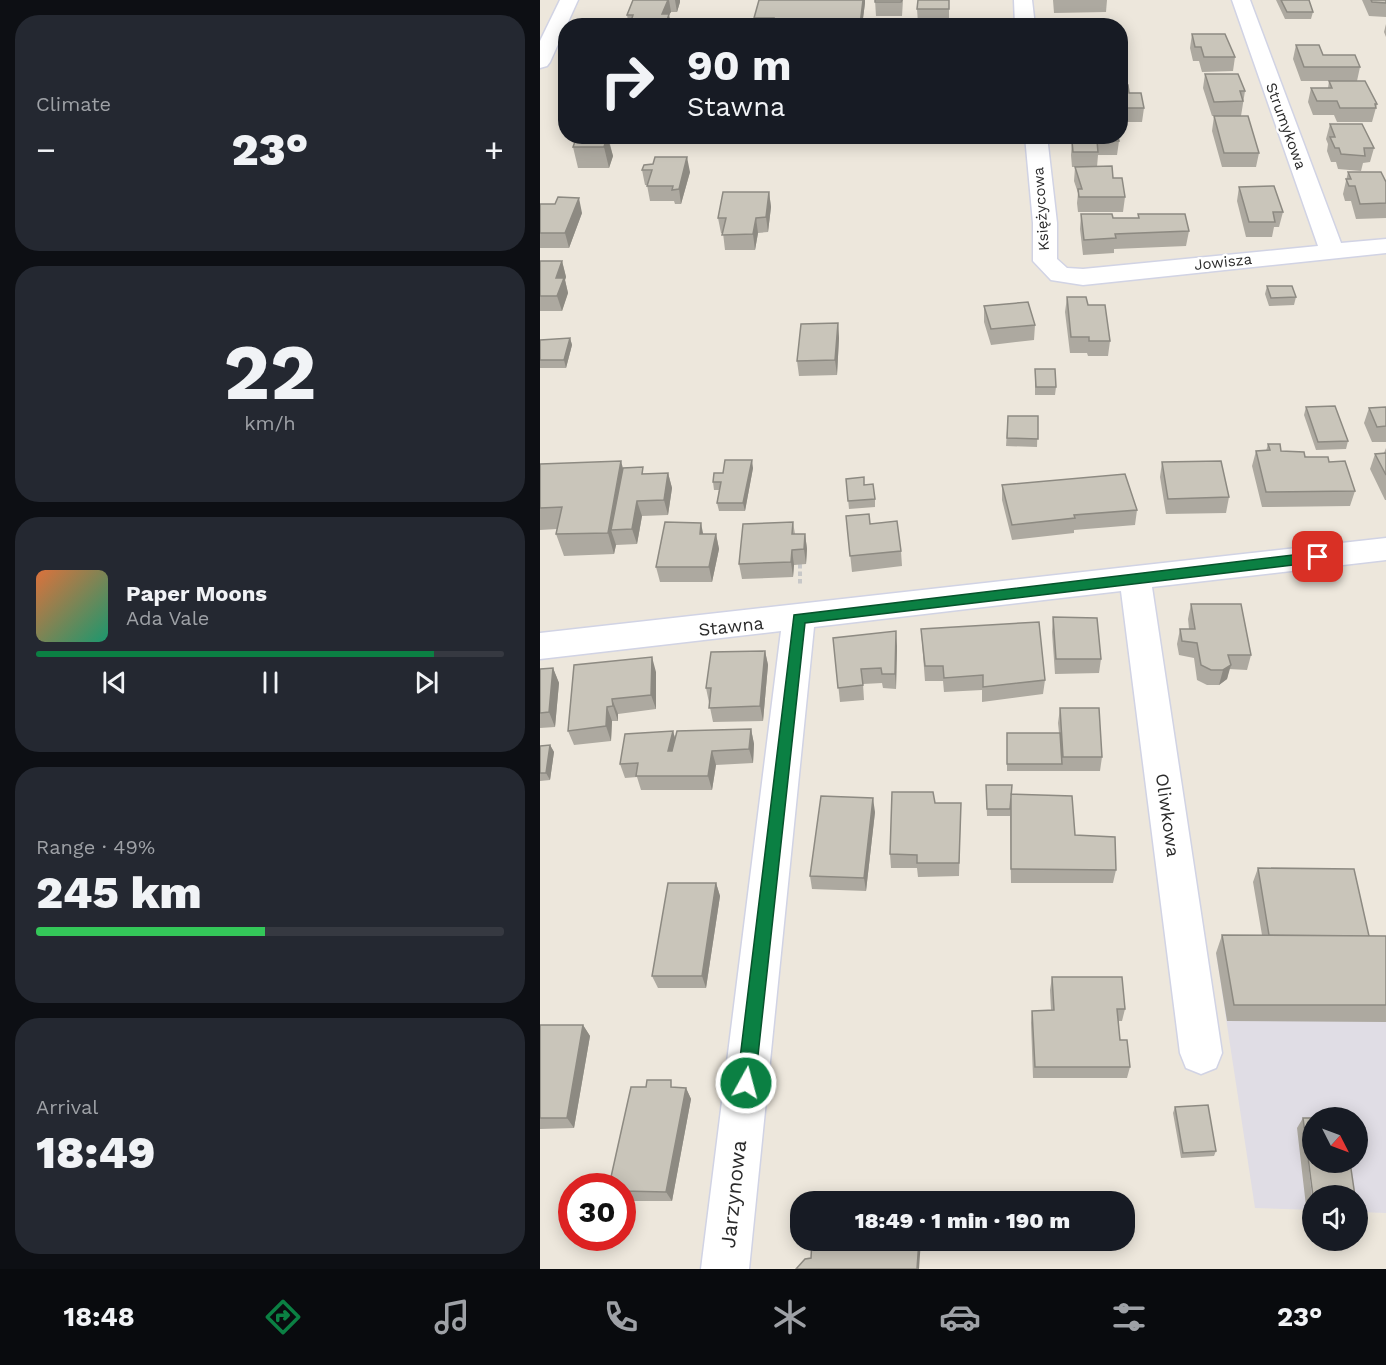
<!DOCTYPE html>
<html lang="en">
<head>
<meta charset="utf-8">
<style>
	body { margin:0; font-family:"Work Sans",sans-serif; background:#242831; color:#f1f3f6; height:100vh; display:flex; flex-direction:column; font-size:22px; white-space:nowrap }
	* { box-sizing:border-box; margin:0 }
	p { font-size:20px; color:#9ea1a6 }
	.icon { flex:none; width:33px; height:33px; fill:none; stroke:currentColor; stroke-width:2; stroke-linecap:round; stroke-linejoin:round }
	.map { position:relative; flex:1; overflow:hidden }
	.side { display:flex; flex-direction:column; gap:15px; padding:15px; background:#0d0f14; width:540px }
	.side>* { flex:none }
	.top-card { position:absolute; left:18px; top:18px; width:570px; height:126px; border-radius:24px; box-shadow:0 3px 15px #0003; background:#171b24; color:#f1f3f6; overflow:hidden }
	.needle { width:39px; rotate:132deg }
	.tools { position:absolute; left:762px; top:1107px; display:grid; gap:12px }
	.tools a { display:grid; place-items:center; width:66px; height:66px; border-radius:50%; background:#171b24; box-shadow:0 3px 15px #0003; font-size:30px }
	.speed { position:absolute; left:18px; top:1173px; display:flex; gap:12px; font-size:30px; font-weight:700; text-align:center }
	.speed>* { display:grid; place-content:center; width:78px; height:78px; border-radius:50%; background:#171b24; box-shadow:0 3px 15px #0003; line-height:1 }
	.speed .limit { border:9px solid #d22; background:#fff; color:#111 }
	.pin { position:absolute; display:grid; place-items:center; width:51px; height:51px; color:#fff; margin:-26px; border-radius:12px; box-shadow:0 3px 9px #0006 }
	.me { position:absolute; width:66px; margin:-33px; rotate:7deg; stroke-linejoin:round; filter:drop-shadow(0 0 4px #0008) }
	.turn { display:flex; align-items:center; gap:21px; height:126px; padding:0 30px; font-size:27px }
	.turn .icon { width:78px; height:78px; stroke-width:2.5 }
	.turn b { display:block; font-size:42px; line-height:51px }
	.big { font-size:45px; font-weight:800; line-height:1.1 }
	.side .card { flex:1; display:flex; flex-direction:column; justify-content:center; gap:9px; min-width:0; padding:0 21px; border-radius:24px; background:#242831 }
	.side .dial { align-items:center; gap:0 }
	.dial b { font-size:78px; line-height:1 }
	.song { display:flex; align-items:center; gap:18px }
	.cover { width:72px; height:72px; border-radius:9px; background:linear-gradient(135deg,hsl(20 70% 55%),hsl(160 70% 35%)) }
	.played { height:6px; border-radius:3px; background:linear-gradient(90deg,#0b8043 85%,#363941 85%) }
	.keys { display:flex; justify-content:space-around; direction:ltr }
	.heat { display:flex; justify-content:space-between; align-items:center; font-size:33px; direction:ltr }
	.charge { height:9px; border-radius:4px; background:linear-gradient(90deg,#34c759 49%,#363941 0) }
	.trip { position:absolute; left:250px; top:1191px; width:345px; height:60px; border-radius:24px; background:#171b24; box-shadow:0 3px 15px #0003; font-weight:800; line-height:60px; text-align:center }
	.tabs { display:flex; height:96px; justify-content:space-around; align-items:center; background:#090b0e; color:#9ea1a6 }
	.tabs .icon { width:42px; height:42px }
	.tabs .selected { color:#0b8043 }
	.tabs b { font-size:27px; color:#f1f3f6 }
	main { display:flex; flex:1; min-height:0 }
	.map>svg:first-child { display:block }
	.industrial { fill:#e0dde5; fill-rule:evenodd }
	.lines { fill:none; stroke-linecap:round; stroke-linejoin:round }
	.street-casing { stroke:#d1d3e4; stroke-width:3 }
	.secondary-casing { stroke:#d1d3e4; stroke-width:3 }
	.path { stroke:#c8c8c8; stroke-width:4; stroke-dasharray:4.5 3; stroke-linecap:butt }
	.street { fill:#fff; fill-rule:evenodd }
	.secondary { fill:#fff; fill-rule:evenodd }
	.wall { fill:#ada9a0 }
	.shaded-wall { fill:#8d8a82 }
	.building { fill:#c9c5ba; stroke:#8d8a82; stroke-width:1.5 }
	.route { fill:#0b8043; stroke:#07532c; stroke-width:1.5 }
	.labels { text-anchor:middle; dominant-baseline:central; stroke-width:5; stroke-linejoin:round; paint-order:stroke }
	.far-street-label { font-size:15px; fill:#2b2b2b; stroke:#fff }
	.street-label { font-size:18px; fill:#2b2b2b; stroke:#fff }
	.near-street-label { font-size:21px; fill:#2b2b2b; stroke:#fff }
</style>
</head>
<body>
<main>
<section class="side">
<div class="card"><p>Climate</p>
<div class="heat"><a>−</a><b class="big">23°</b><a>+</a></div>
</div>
<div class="card dial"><b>22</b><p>km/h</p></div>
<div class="card">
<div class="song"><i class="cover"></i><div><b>Paper Moons</b><p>Ada Vale</p></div></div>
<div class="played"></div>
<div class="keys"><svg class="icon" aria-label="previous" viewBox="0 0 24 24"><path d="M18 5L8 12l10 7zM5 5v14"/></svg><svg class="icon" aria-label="pause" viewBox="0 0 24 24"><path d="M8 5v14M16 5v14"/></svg><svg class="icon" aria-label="next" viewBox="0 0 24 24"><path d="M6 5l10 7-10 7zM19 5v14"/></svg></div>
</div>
<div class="card"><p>Range · 49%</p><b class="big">245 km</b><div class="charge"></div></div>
<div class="card"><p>Arrival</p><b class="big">18:49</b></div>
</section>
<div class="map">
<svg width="846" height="1269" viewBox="0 0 846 1269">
	<rect width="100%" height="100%" fill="#ede7dc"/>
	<path class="industrial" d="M676,953L846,954V1213L818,1212V1196H772V1210L715,1208ZM772,1118H818V1162H772Z"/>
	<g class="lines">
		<defs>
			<path id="street" d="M474,0H492L495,26H475Z
				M692,0H710L801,243L846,239V253L543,285L511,280L493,261V223L485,136H507L517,223V259L527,268L543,269L778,246Z
				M846,538V560L612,587L682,1053L676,1068L661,1074L646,1068L640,1053L581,591L274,627L209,1269H161L241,631L0,659V633Z"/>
			<path id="secondary" d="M20,0H38L10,62L7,66L0,68V41Z"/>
		</defs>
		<use href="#street" class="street-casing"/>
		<use href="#secondary" class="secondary-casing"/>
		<path class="path" d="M260,564V584"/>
		<use href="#street" class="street"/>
		<use href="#secondary" class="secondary"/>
	</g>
	<path class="wall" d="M93,0H140V2L137,12H131L129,15L131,26H89L87,15Z
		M335,0H363L362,16H336Z
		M409,0V23H378L377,9Z
		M513,0H567L566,12L514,13Z
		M736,0H769L773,12L771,19H745Z
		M822,0H846V17L829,16Z
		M325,3L322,26H215L214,18Z
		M846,24V37L844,32Z
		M652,34L695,57L693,71L662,72L659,61H653L650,48Z
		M756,45L783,55L820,67L817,81L837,104L832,122H797L794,115H773L768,102L771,88H788L789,81H761L753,59Z
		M665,74L705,91L701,116H672L663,88Z
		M580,85L604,108L602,122H580Z
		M674,116L719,153L716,167H682L672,131Z
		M790,124L834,148L830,162L823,163L821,171L798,169L796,162H791L787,151L788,144L786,139Z
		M37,136H68L73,156L69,168H38L33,147Z
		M534,136H578L579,141L577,155H558L557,167L573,178L585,197L583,212H538L537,203L538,193L534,181L535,167H532L531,155L532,141H535Z
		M102,170L150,172L141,204H135L134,201H110L107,185H105Z
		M808,172L846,182V218L816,219L811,201H805L803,194Z
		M699,187L743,212L739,227H734L732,237H706L697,201Z
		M229,192L231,207L228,232L218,233L215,250H185L183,233H181L178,218Z
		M0,204L42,213L29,248H0Z
		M541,214L573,218H598V214L649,231L646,246L574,249V253L543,255L540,229Z
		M0,261H22L26,277L25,280L28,293L22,311H0Z
		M727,286L756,297L754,305L729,306L725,294Z
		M527,297L548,305L570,341L568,356H548L547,353H530L525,312Z
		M444,306L495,325L494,340L451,345L444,322Z
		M298,323L299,338L297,375L259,376L257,361Z
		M30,338L32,345L26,368H0V340Z
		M495,369L516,387L515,395H495Z
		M766,407L808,441L806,449L776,450L764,415Z
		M846,407V442H832L824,423L829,408Z
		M468,416H498L497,447L466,446Z
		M728,444L741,451L789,462L815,491L810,506L722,507L712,466L716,451H726Z
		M846,448V500H845L830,469L835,454L844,453Z
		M622,462L689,497L686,513L626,514L620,477Z
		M0,464L83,468L105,474L128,473L132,488L128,515L102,516L97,544L76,545L74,554L24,556L16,534L17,529L0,530Z
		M213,468L205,511H179L177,503L179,490H174L173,482L183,473Z
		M306,479L325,485L335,499V507L309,509Z
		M462,485L597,510L595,525L534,530V533L472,540L462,500Z
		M306,516L330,524L361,551L362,566L312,572Z
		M253,522L255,534H265L267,549L266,564L254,565L253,577L202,579L199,564Z
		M163,534H176L179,549L172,582H120L116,567Z
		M651,604L711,655L707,670L689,669L687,679L679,685H667L657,680L654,658L639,655L637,644L640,629H649L648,619Z
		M513,617L561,659L559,673L515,674L512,632Z
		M381,629L505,680L503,694L442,702V690L404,692L403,681H385Z
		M293,638L357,646L356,689L343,688L342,683L323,684L324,700L300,702Z
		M225,651L228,665L223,721L173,722L166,688Z
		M34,665L116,672V709L78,714V721H72L71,741L34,745L28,731Z
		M13,668L19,683L15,727L0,728V669Z
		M520,708L562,757L560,771H467V733H519L518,723Z
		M211,729L214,744L213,763L176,765L172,790H101L97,777L85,778L80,764L133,731L135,738Z
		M10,745L14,752L10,780L0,781V746Z
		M446,785L472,794L535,835L576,870L573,883H471L470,816H447Z
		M395,803H421L419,876L378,877L377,868H351L350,854Z
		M335,812L326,891L272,889L270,876Z
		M718,868L829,936H846V1022L687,1021L676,953L682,935H722L713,882Z
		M176,883L180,896L166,988H118L112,976Z
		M512,977L585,1009L582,1021H578L580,1040L590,1067L587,1078H493L491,1023L492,1011L511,1010L510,990Z
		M0,1025H43L50,1036L34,1128L0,1129Z
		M135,1088H146L151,1099L132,1201H94L88,1235H82V1186Z
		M635,1107L676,1151L674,1156L641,1158L633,1113Z
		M763,1118L772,1196V1206H766L757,1128Z"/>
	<path class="shaded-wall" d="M128,0H129L131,12L129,15L131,26H126L122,14Z
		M135,0H140V2L137,12Z
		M323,0H325V3L322,26H320Z
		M67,136L73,156L69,168L64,147Z
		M147,157L150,172L141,204L139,189Z
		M229,192L231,207L228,232L226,217Z
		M39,198L42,213L29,248L25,233Z
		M216,218L218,233L215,250L213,234Z
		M22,261L26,277L25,280L28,293L22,311L17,296L16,278Z
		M298,323L299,338L297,375L295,360Z
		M30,338L32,345L26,368L24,360Z
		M212,460L213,468L205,511L203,503Z
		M81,461L87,483L71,530L76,545L74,554L68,533Z
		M128,473L132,488L128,515L124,500Z
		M97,501L102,516L97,544L92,529Z
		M161,523L164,538L160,534Z
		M176,534L179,549L172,582L169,567Z
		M265,534L267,549L266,564L264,549Z
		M252,550L254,565L253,577L251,562Z
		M356,631L357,646L356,689L355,674Z
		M225,651L228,665L223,721L220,706Z
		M112,657L116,672V709L111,695Z
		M691,665L687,679L679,685L683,670Z
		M13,668L19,683L15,727L9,712Z
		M72,699L78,714V721L73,706Z
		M67,707L72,721L71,741L66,726Z
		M211,729L214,744L213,763L209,749Z
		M133,731L137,745L132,765L128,751Z
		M10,745L14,752L10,780L6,773Z
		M172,751L176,765L172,790L168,776Z
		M333,798L335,812L326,891L324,878Z
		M176,883L180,896L166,988L162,976Z
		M43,1025L50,1036L34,1128L27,1118Z
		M146,1088L151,1099L132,1201L126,1192Z
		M90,1196L94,1201L88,1235L84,1231Z
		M379,1240H381L379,1269H377Z"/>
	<path class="building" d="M93,0H128L122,14H129L126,24H90L93,15H87Z
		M219,0H323L320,25H233L234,18H214Z
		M335,0H362L361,2H335Z
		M378,0H409V9H377Z
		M741,0H769L773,12H747Z
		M831,0H846V3L832,2Z
		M652,34H685L695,57H664L661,47H655Z
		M756,45H779L783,55H815L820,67H764Z
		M665,74H698L705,91H700L703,101L674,102Z
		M789,81H825L837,104H835L836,108H800L797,101H777L771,88H792Z
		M580,85H588L589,93H601L604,108H580Z
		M674,116H708L719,153H684Z
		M790,124H822L834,148H824L825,156L801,154L799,148H795L790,137H795Z
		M37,136H67L64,147H33Z
		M537,136H578L579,141H557L558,152H533L532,141L537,140Z
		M115,157H147L139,189L132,190L133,186H107L112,170H102L104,165L113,164Z
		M572,166L573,178H582L585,197H539L538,189H542L535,167Z
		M808,172H841L846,182V203L820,204L815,186H809L806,179H811Z
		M734,186L743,212H733L735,222H709L699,187Z
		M183,192H229L226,217L216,218L213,234L182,235L186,218H178Z
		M18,197L39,198L25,233H0V204H15Z
		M541,214H572L573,218H599L598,214H645L649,231L575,234L576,238L544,240Z
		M0,261H22L16,278H24L17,296H0Z
		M727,286H752L756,297L731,298Z
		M527,297H546L548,305H565L570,341H549V337H531Z
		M488,302L495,325L451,329L444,306Z
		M298,323L295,360L257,361L261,324Z
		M30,338L24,360H0V340Z
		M495,369H515L516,387H496Z
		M795,406L808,441L778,442L766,407Z
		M846,407V426L837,427L829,408Z
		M468,416H498V439L467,438Z
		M728,444H740L741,451L764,452L765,457H788L789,462L805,461L815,491L726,492L716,451L730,450Z
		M846,453V475L835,454Z
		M185,460H212L203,503H177L181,482H173L174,473H183Z
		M81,461L68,533L16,534L22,507L0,508V464Z
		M681,461L689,497L628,499L622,462Z
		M103,467L102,474L128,473L124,500L97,501L92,529L71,530L83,468Z
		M585,474L597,510L534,515L535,518L472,525L462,485Z
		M324,477V485L333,484L335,499L308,501L306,479Z
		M329,514L330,524L357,521L361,551L310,556L306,516Z
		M125,522L161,523L160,534H176L169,567H116Z
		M253,522L252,534H265L264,549L252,550L251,562L199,564L203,524Z
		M651,604H701L711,655H688L691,665L683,670H671L661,665L657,643L642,641L640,629H655Z
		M513,617L557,618L561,659H516Z
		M499,622L505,680L443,687V675L404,678L403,666H385L381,629Z
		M356,631L355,674H342L341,668L321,669L323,685L298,688L293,638Z
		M225,651L220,706L169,708L171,688H166L171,652Z
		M112,657L111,695L72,699L73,706L67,707L66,726L28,731L34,665Z
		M13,668L9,712L0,713V669Z
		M520,708H559L562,757H523Z
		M211,729L209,749L172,751L168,776H96L98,763L80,764L85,734L133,731L128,751H132L137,731Z
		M467,733H520L522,764H467Z
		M10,745L6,773H0V746Z
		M446,785H472L470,809H447Z
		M352,792H393L395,803H421L419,863H377V855L350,854Z
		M471,794L532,796L535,835L575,837L576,870L471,869Z
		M281,796L333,798L324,878L270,876Z
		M718,868L814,869L829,936L729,935Z
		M128,883H176L162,976H112Z
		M682,935L846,936V1005H694Z
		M512,977H582L585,1009H577L580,1040H587L590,1067H495L492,1011L514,1010Z
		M0,1025H43L27,1118H0Z
		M107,1080H131V1087L146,1088L126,1192L82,1191V1186H69L91,1087H106Z
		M668,1105L676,1151L643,1153L635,1107Z
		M763,1118H772V1162H810L815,1196H773Z
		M82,1196H90L84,1231H82Z
		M274,1201H321V1202Z
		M272,1240H379L377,1269H256L265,1259L271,1258Z"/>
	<path class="route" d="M778,552L784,557L778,562L265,623L215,1083L212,1089L206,1092L200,1089L197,1083L254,615Z"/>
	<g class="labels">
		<g class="far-street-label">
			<text transform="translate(746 126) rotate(70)">Strumykowa</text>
			<text transform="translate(501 209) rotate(-94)">Księżycowa</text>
			<text transform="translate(683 262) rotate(-6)">Jowisza</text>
		</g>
		<g class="street-label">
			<text transform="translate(191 626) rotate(-6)">Stawna</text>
			<text transform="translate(628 815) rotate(82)">Oliwkowa</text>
		</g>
		<g class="near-street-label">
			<text transform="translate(193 1194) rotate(-84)">Jarzynowa</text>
		</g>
	</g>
</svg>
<div class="tools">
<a><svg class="needle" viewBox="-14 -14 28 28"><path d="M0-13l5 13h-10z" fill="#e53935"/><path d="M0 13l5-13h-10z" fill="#9ea1a6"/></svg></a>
<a><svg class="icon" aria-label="sound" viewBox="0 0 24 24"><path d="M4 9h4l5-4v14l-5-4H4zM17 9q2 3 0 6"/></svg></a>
</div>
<div class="speed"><div class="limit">30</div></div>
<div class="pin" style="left:778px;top:557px;background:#d93025"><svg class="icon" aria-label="arrive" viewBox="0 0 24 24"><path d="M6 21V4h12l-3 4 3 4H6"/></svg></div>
<svg class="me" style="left:206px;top:1083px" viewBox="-20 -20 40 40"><circle r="17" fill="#0b8043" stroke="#fff" stroke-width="3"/><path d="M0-11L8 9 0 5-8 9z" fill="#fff"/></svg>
<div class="trip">18:49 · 1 min · 190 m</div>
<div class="top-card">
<div class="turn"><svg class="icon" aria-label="right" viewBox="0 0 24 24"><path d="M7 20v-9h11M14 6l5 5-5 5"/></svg><div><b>90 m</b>Stawna</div></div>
</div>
</div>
</main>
<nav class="tabs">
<b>18:48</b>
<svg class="icon selected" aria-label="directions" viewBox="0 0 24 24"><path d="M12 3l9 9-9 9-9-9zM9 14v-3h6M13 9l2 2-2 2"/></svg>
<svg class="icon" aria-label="music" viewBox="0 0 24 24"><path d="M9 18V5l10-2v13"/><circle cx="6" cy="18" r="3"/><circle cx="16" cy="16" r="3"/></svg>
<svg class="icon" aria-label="phone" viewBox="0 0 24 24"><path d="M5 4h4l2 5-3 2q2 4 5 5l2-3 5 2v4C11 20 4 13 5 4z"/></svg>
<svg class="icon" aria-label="climate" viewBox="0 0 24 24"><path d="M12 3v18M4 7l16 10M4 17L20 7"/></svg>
<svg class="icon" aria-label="car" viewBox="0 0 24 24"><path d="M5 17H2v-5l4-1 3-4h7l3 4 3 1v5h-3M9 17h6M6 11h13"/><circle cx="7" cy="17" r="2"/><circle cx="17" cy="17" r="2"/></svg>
<svg class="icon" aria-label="filters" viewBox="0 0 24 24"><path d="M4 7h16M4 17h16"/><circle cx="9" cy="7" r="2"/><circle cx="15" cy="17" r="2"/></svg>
<b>23°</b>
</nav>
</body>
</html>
